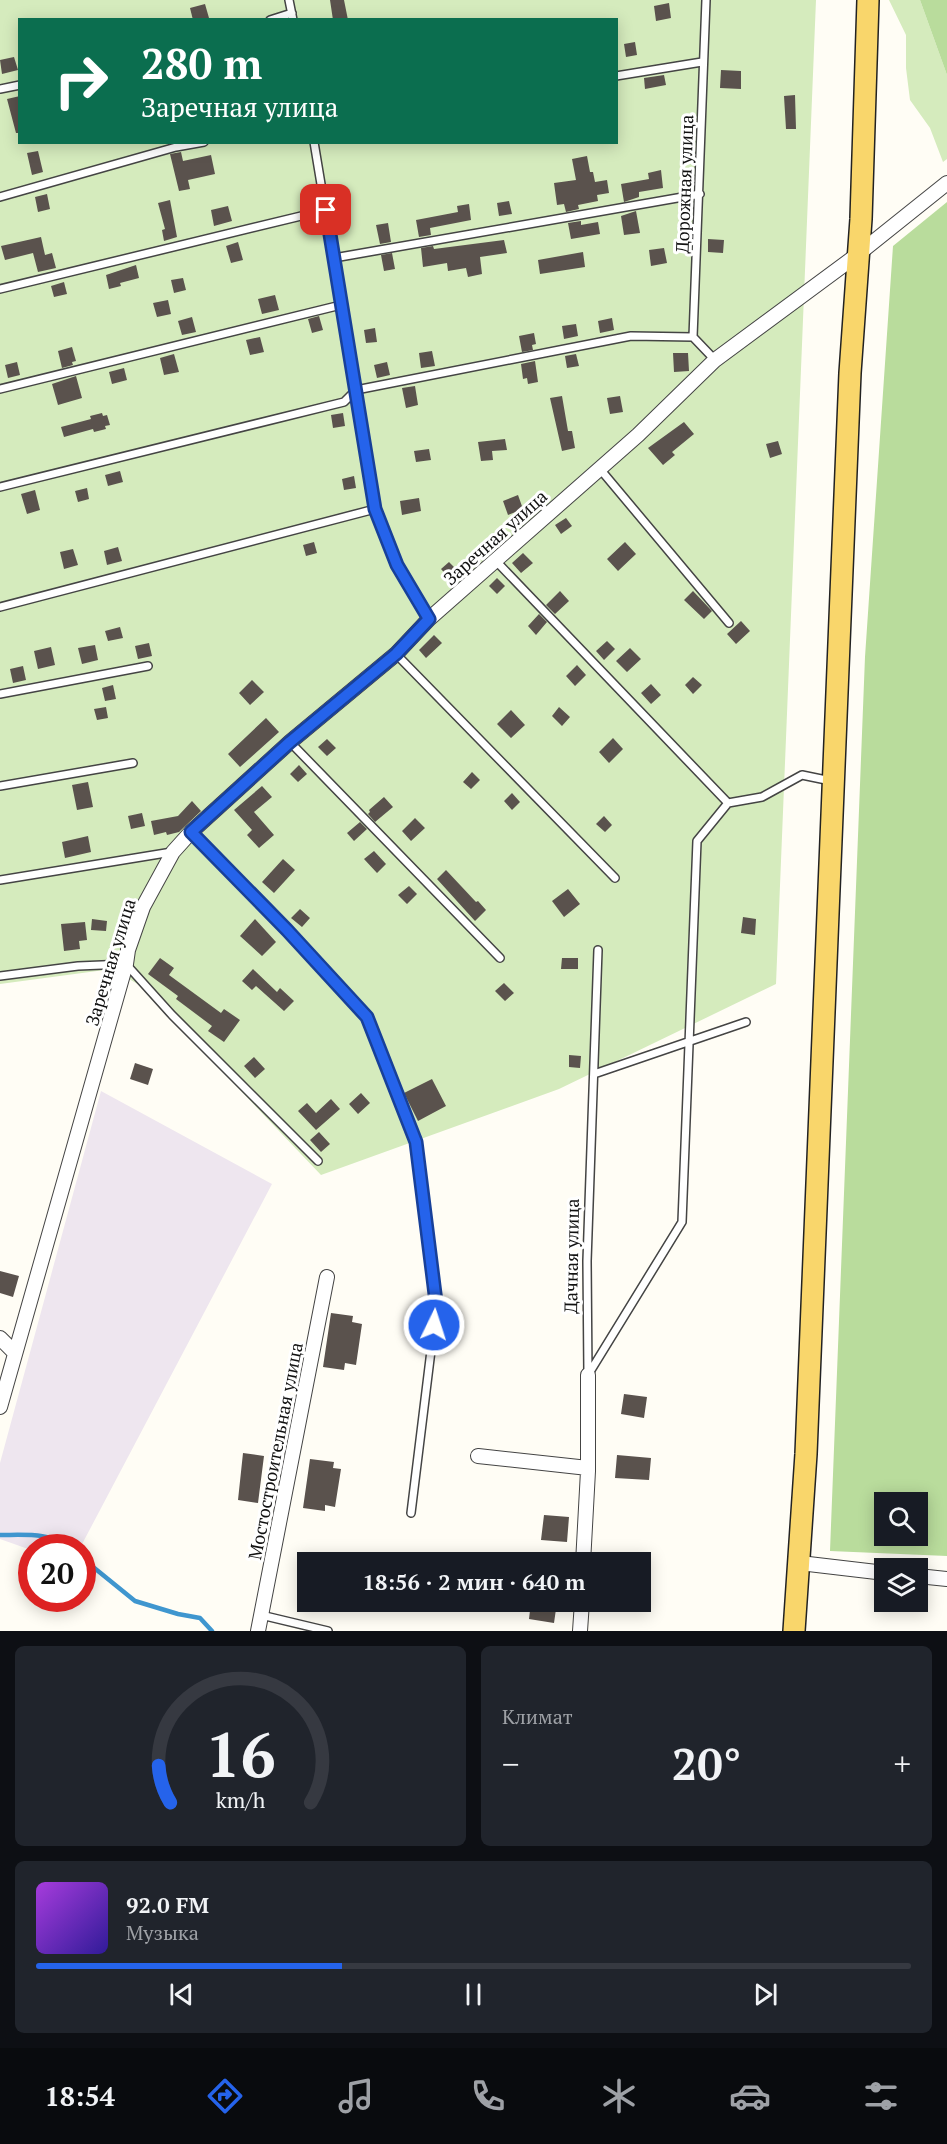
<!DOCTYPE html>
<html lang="ru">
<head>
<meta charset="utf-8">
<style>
	body { margin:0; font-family:"PT Serif",serif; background:#20242c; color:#f1f3f6; height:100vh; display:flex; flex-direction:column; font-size:22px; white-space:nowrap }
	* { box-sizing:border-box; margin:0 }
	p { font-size:20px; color:#9ea1a6 }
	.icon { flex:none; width:33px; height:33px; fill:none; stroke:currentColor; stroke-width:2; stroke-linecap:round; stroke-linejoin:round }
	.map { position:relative; height:1631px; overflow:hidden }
	.side { display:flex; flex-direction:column; gap:15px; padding:15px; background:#0d0f14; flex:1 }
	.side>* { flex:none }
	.top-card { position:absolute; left:18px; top:18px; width:600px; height:126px; border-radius:0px; box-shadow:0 3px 15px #0003; background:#0b6e4f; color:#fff; overflow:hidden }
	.controls { position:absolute; left:874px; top:1492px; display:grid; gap:12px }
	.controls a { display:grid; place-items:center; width:54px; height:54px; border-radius:0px; background:#171b24; box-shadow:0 3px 15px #0003; font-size:30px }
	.speed { position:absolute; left:18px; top:1534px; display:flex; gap:12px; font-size:30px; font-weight:700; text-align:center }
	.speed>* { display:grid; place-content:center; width:78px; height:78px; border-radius:50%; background:#171b24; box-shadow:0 3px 15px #0003; line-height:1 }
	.speed .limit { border:9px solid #d22; background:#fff; color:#111 }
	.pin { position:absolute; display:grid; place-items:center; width:51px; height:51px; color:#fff; margin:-26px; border-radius:12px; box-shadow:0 3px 9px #0006 }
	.me { position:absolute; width:66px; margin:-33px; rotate:4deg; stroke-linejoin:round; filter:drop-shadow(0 0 4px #0008) }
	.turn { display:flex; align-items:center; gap:21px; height:126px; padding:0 24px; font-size:27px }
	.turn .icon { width:78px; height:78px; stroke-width:2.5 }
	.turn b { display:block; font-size:42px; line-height:51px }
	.big { font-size:45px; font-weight:700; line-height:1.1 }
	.side .tile { flex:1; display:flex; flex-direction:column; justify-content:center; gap:9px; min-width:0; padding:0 21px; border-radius:9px; background:#20242c }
	.side .dial { align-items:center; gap:0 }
	.dial svg { height:156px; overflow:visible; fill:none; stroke:#363941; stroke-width:7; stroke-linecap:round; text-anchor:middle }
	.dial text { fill:#f1f3f6; stroke:none }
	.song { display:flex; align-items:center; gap:18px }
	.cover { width:72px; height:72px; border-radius:9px; background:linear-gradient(135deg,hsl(280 70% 55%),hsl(250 70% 35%)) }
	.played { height:6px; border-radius:3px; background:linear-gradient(90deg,#2563eb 35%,#363941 35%) }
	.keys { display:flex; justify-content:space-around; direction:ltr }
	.heat { display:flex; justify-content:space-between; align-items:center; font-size:33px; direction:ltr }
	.side .tiles { flex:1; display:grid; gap:15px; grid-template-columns:1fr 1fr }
	.tile:last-child { grid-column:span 2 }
	.trip { position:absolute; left:297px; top:1552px; width:354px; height:60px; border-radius:0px; background:#171b24; box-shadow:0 3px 15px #0003; font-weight:700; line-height:60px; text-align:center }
	.dock { display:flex; height:96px; justify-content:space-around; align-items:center; background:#090b0e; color:#9ea1a6 }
	.dock .icon { width:42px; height:42px }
	.dock .active { color:#2563eb }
	.dock b { font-size:27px; color:#f1f3f6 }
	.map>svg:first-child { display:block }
	.industrial { fill:#eee6ef }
	.green { fill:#d5ebbd; fill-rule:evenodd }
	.forest { fill:#b9dc9c; fill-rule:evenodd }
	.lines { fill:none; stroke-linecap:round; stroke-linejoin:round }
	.stream { stroke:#3f96cf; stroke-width:4.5 }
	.building { fill:#5a524d }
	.lane-casing { stroke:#444; stroke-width:10 }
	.street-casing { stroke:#444; stroke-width:16 }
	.primary-casing { stroke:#222; stroke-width:24 }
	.lane { stroke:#fff; stroke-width:7 }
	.street { stroke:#fff; stroke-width:14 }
	.primary { stroke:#f9d66b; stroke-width:21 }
	.route-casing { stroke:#184099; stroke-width:15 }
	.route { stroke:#2563eb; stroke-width:10 }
	.labels { text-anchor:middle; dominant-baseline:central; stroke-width:6; stroke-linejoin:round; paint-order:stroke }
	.street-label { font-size:18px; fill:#111; stroke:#fff }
</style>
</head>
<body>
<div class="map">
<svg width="947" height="1631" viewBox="0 0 947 1631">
	<rect width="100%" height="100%" fill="#fffdf5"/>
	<path class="industrial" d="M101,1091L272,1184L80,1548H32L31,1550L0,1539V1463Z"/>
	<path class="green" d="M0,0H816L776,984L559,1089L321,1175L141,986L112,969L0,984ZM20,20H616V142H20Z
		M889,0H920L947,75V159L943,162L930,128L910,100L906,68V35Z"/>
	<path class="forest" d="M920,0H947V75Z
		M947,202V1556L830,1551L865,657L893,246ZM885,1503H918V1536H885Z"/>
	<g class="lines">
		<path class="stream" d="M0,1535C24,1535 52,1532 71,1548
			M82,1558L135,1601L178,1614L200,1618L212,1631"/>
	</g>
	<path class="building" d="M330,0H344L348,20H333Z
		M669,3L671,18L656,21L654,6Z
		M205,4L209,18L193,20L190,8Z
		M635,42L637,55L626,57L624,44Z
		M14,57L18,70L2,74L0,60Z
		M721,70L741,71V89L720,88Z
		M664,75L666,85L645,89L644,78Z
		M795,95L796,129H786L784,96Z
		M20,96V133H16L7,99Z
		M38,151L43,172L32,175L27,153Z
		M181,152L183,161L211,155L215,174L188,180L190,189L179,191L170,154Z
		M587,156L590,172H593L595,182L607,180L609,193L597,195L598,201L578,205L579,209L566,212L564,204L557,205L554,183L576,180L572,159Z
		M661,170L663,188L639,192V197L624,202L621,184L649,179L648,173Z
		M47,194L50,209L38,212L35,197Z
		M170,200L177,237L164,241L162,230L165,229L158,203Z
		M509,201L512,214L499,216L497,203Z
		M469,204L471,220L430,228L431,235L419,237L416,220L458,212L457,206Z
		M228,206L232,221L214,226L211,210Z
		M636,211L640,233L624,235L621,216Z
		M581,221V225L598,222L600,234L571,239L568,223Z
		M388,223L391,242L380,244L376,225Z
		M41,237L45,255L52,253L56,268L38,272L33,253L5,260L1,246Z
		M708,239L724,240L723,253L708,252Z
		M504,240L507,253L480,257L482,274L468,277L466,268L448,271L447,263L423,267L421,248L433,246L434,249Z
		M238,242L243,260L231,263L226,246Z
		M664,248L667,263L651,266L649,250Z
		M583,252L585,267L540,274L538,260Z
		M392,253L395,269L384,271L381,255Z
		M136,265L139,278L120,283L121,286L109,289L106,275Z
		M183,278L186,290L174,293L171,280Z
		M64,282L67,294L54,297L51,286Z
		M275,295L279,310L262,314L258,299Z
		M168,300L171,314L157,317L153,303Z
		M319,316L323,330L312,333L308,319Z
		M192,317L196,332L182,335L178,321Z
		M612,318L614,330L600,333L598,321Z
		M576,324L578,336L564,339L562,326Z
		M375,328L377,342L366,343L364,330Z
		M534,333L536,344L532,345L533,350L522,352L519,336Z
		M260,337L264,352L250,355L246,340Z
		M72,347L76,361L72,362L73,365L62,368L58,351Z
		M432,351L435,366L421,368L419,353Z
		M673,353H688L689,371L674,372Z
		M174,354L179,372L164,375L160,358Z
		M576,354L579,366L567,368L565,356Z
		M535,361L538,382L528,384L527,378L523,379L521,364Z
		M17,362L20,375L8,378L5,365Z
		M387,362L390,375L377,378L374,365Z
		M124,368L127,380L112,384L109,372Z
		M76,376L82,398L58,405L52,384Z
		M415,386L418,405L406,408L402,388Z
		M562,396L568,431H572L575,448L562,451L550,398Z
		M620,396L623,412L610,414L607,398Z
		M102,413L103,416L107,415L110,425L105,426L106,429L94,432L93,429L64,437L61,427L91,419L90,416Z
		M343,413L345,426L333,428L331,415Z
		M684,422L694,434L672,452L675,455L663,465L648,448Z
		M505,439L507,450L492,451L493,460L481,461L478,442Z
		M778,441L782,454L770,458L766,444Z
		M429,449L431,460L416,462L414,451Z
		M120,471L123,482L108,486L105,475Z
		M354,476L356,488L344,490L342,479Z
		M87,488L89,499L78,502L75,491Z
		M35,490L40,510L27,514L21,494Z
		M518,495L523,509L508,515L503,501Z
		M419,498L421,511L402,515L400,501Z
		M566,518L572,526L561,534L555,525Z
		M314,542L317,553L306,556L303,545Z
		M625,542L636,554L618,571L607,559Z
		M118,547L122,561L107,565L104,551Z
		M73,549L78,565L64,569L60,552Z
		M523,553L533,563L521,573L512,563Z
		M449,562L458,571L450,579L441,569Z
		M497,578L505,586L497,594L489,586Z
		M560,591L569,601L555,614L546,605Z
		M693,591L712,611L704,619L684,600Z
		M539,614L547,622L536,635L528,626Z
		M741,621L750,631L736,644L727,634Z
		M120,627L123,638L108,641L105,631Z
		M434,635L442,643L426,658L419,650Z
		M607,641L615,649L604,660L596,651Z
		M149,643L152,656L138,659L135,646Z
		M95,645L98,660L82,664L78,648Z
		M51,647L55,665L38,669L34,651Z
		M630,648L641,659L627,672L616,661Z
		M577,665L586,675L575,686L566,676Z
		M23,666L26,680L13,683L10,669Z
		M693,677L702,685L693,694L685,685Z
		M252,680L264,692L250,705L239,693Z
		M651,684L661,695L651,704L641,693Z
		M113,685L116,699L105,701L102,688Z
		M106,707L108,718L97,720L94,709Z
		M559,707L570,717L562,726L552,716Z
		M511,710L525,725L511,738L497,724Z
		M266,718L279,732L240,767L228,754Z
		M613,738L623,749L609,763L599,752Z
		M327,739L336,748L327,756L318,747Z
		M299,765L307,774L298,782L290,774Z
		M472,772L480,780L471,789L463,782Z
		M88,782L93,807L77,810L72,785Z
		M262,786L272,797L254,812L274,835L259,848L247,835L252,830L234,810Z
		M512,793L520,802L512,810L504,801Z
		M384,797L393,807L375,822L368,814L370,812L369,810Z
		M192,801L201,811L179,832L167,835L166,832L154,835L151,821L178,816Z
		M142,813L145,826L131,829L128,816Z
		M604,816L612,825L605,832L596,824Z
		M415,818L425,828L411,841L402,831Z
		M360,822L367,829L354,841L347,833Z
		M88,836L91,852L65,858L62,842Z
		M374,851L386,864L377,873L364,859Z
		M283,859L295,870L274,893L262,882Z
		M446,870L476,902L478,901L486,910L475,921L437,879Z
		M409,886L417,894L407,904L398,895Z
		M568,889L580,904L564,917L552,901Z
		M300,909L310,918L302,927L291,918Z
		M743,917L756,919L755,935L741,933Z
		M92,919L107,921L106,931L91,930Z
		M255,919L276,942L262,956L240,936Z
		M85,922L87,940L79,941L80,949L64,951L61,924Z
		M160,958L174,968L169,975L221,1013L224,1009L240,1020L224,1042L208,1031L212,1026L176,999L178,996L148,974Z
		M562,958H578V969H561Z
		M253,969L277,992L280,988L294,1001L284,1011L256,986L252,990L242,981Z
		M504,983L514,993L505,1001L495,991Z
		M569,1055L581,1056L580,1068L569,1067Z
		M254,1057L265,1069L255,1078L244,1066Z
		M135,1063L153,1069L148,1085L130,1079Z
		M432,1079L446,1106L418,1121L404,1093Z
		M361,1093L370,1103L358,1114L349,1104Z
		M331,1099L340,1109L316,1130L298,1111L307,1103L316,1113Z
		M319,1132L330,1144L321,1152L310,1140Z
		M0,1271L19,1276L13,1297L0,1293Z
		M331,1313L353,1316L352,1322L362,1324L356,1365L345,1363L344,1370L323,1367Z
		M624,1394L647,1397L644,1418L621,1414Z
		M243,1453L264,1456L258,1503L238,1500Z
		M617,1455L651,1458L649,1480L615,1478Z
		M310,1459L334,1462L333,1468L341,1469L335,1507L325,1505V1511L303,1508Z
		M544,1515L569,1517L567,1542L541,1540Z
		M531,1602H557L554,1623L529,1619Z"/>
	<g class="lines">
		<defs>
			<path id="lane" d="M289,0L293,20
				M706,0L693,337L715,360
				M270,20L292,13
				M616,76L702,62
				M0,89L20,85
				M314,142L375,509L397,565L429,619
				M0,197L176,147L204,142
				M334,258L700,194
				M0,289L326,210
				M0,389L341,305
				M600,469L729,623
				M0,487L344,402L356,390L631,336L693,337
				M496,561L728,803
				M0,607L375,509
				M396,654L615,878
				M0,694L148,666
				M290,742L500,958
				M0,786L133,763
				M191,832L287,930L367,1016L416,1141L437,1302L411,1513
				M0,880L172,852
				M0,976L78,966L126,964L172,1015L318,1161
				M594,1074L746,1022
				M588,1375L682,1222L697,841L728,803L762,797L802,775L831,781
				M588,1375L587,1261L598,950
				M261,1615L328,1631"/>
			<path id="street" d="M0,1338L15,1353
				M0,1407L126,964L128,950L143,907L173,852L191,832L290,742L396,654L429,619L638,435L715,360L857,255L947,183
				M478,1456L588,1468
				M583,1563L588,1471V1375
				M800,1563L885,1573
				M918,1576L947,1579
				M258,1631L327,1277
				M580,1631L582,1602"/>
			<path id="primary" d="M794,1631L806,1454L850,373L861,219L868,0"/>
		</defs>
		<use href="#lane" class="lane-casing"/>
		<use href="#street" class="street-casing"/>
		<use href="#primary" class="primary-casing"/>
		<use href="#lane" class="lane"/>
		<use href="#street" class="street"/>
		<use href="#primary" class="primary"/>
	</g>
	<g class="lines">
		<defs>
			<path id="route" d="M326,210L375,509L397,565L429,619L396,654L290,742L191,832L287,930L367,1017L416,1142L436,1302L434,1325"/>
		</defs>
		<use href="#route" class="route-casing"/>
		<use href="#route" class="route"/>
	</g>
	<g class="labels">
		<g class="street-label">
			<text transform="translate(684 184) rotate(-88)">Дорожная улица</text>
			<text transform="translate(495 537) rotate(-42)">Заречная улица</text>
			<text transform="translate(110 962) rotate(-73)">Заречная улица</text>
			<text transform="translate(571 1256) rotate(-89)">Дачная улица</text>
			<text transform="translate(275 1451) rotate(-79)">Мостостроительная улица</text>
		</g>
	</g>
</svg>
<div class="controls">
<a><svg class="icon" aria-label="search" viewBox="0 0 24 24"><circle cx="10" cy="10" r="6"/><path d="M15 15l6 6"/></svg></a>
<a><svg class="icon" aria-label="layers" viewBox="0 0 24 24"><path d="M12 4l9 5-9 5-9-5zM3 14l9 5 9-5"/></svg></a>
</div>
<div class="speed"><div class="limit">20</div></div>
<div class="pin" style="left:326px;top:210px;background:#d93025"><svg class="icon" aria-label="arrive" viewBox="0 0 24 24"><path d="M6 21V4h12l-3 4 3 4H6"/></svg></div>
<svg class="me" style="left:434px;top:1325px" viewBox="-20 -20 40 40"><circle r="17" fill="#2563eb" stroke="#fff" stroke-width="3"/><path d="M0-11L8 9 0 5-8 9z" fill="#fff"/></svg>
<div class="trip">18:56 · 2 мин · 640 m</div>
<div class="top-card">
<div class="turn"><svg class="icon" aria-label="right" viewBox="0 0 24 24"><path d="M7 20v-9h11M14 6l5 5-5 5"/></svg><div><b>280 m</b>Заречная улица</div></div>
</div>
</div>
<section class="side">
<div class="tiles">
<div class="tile dial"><svg viewBox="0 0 100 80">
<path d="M14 69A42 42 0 1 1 86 69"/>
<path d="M14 69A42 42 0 0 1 8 50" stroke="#2563eb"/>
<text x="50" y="56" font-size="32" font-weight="700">16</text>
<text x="50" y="72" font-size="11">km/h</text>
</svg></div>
<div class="tile"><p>Климат</p>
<div class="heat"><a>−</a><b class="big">20°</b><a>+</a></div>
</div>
<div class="tile">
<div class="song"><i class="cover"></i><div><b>92.0 FM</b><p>Музыка</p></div></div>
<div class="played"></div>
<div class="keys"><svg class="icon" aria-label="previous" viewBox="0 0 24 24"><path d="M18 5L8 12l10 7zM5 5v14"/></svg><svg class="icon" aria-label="pause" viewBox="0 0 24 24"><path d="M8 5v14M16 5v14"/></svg><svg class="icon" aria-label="next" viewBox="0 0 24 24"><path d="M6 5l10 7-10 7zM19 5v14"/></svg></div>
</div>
</div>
</section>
<nav class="dock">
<b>18:54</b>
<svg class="icon active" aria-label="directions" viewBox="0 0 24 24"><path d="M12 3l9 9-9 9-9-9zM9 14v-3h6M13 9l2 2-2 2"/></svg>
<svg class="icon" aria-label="music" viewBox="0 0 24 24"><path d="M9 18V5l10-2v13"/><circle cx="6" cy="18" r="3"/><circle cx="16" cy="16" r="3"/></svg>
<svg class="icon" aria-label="phone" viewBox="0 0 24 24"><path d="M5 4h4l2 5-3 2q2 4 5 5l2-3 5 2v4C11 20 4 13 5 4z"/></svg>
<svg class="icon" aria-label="climate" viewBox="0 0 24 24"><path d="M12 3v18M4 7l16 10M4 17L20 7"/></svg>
<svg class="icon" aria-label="car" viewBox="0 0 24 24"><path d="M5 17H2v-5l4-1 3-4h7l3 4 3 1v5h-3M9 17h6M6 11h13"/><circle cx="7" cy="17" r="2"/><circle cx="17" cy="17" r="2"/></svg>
<svg class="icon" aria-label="filters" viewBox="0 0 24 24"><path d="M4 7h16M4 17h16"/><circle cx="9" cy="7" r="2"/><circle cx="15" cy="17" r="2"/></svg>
</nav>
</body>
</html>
